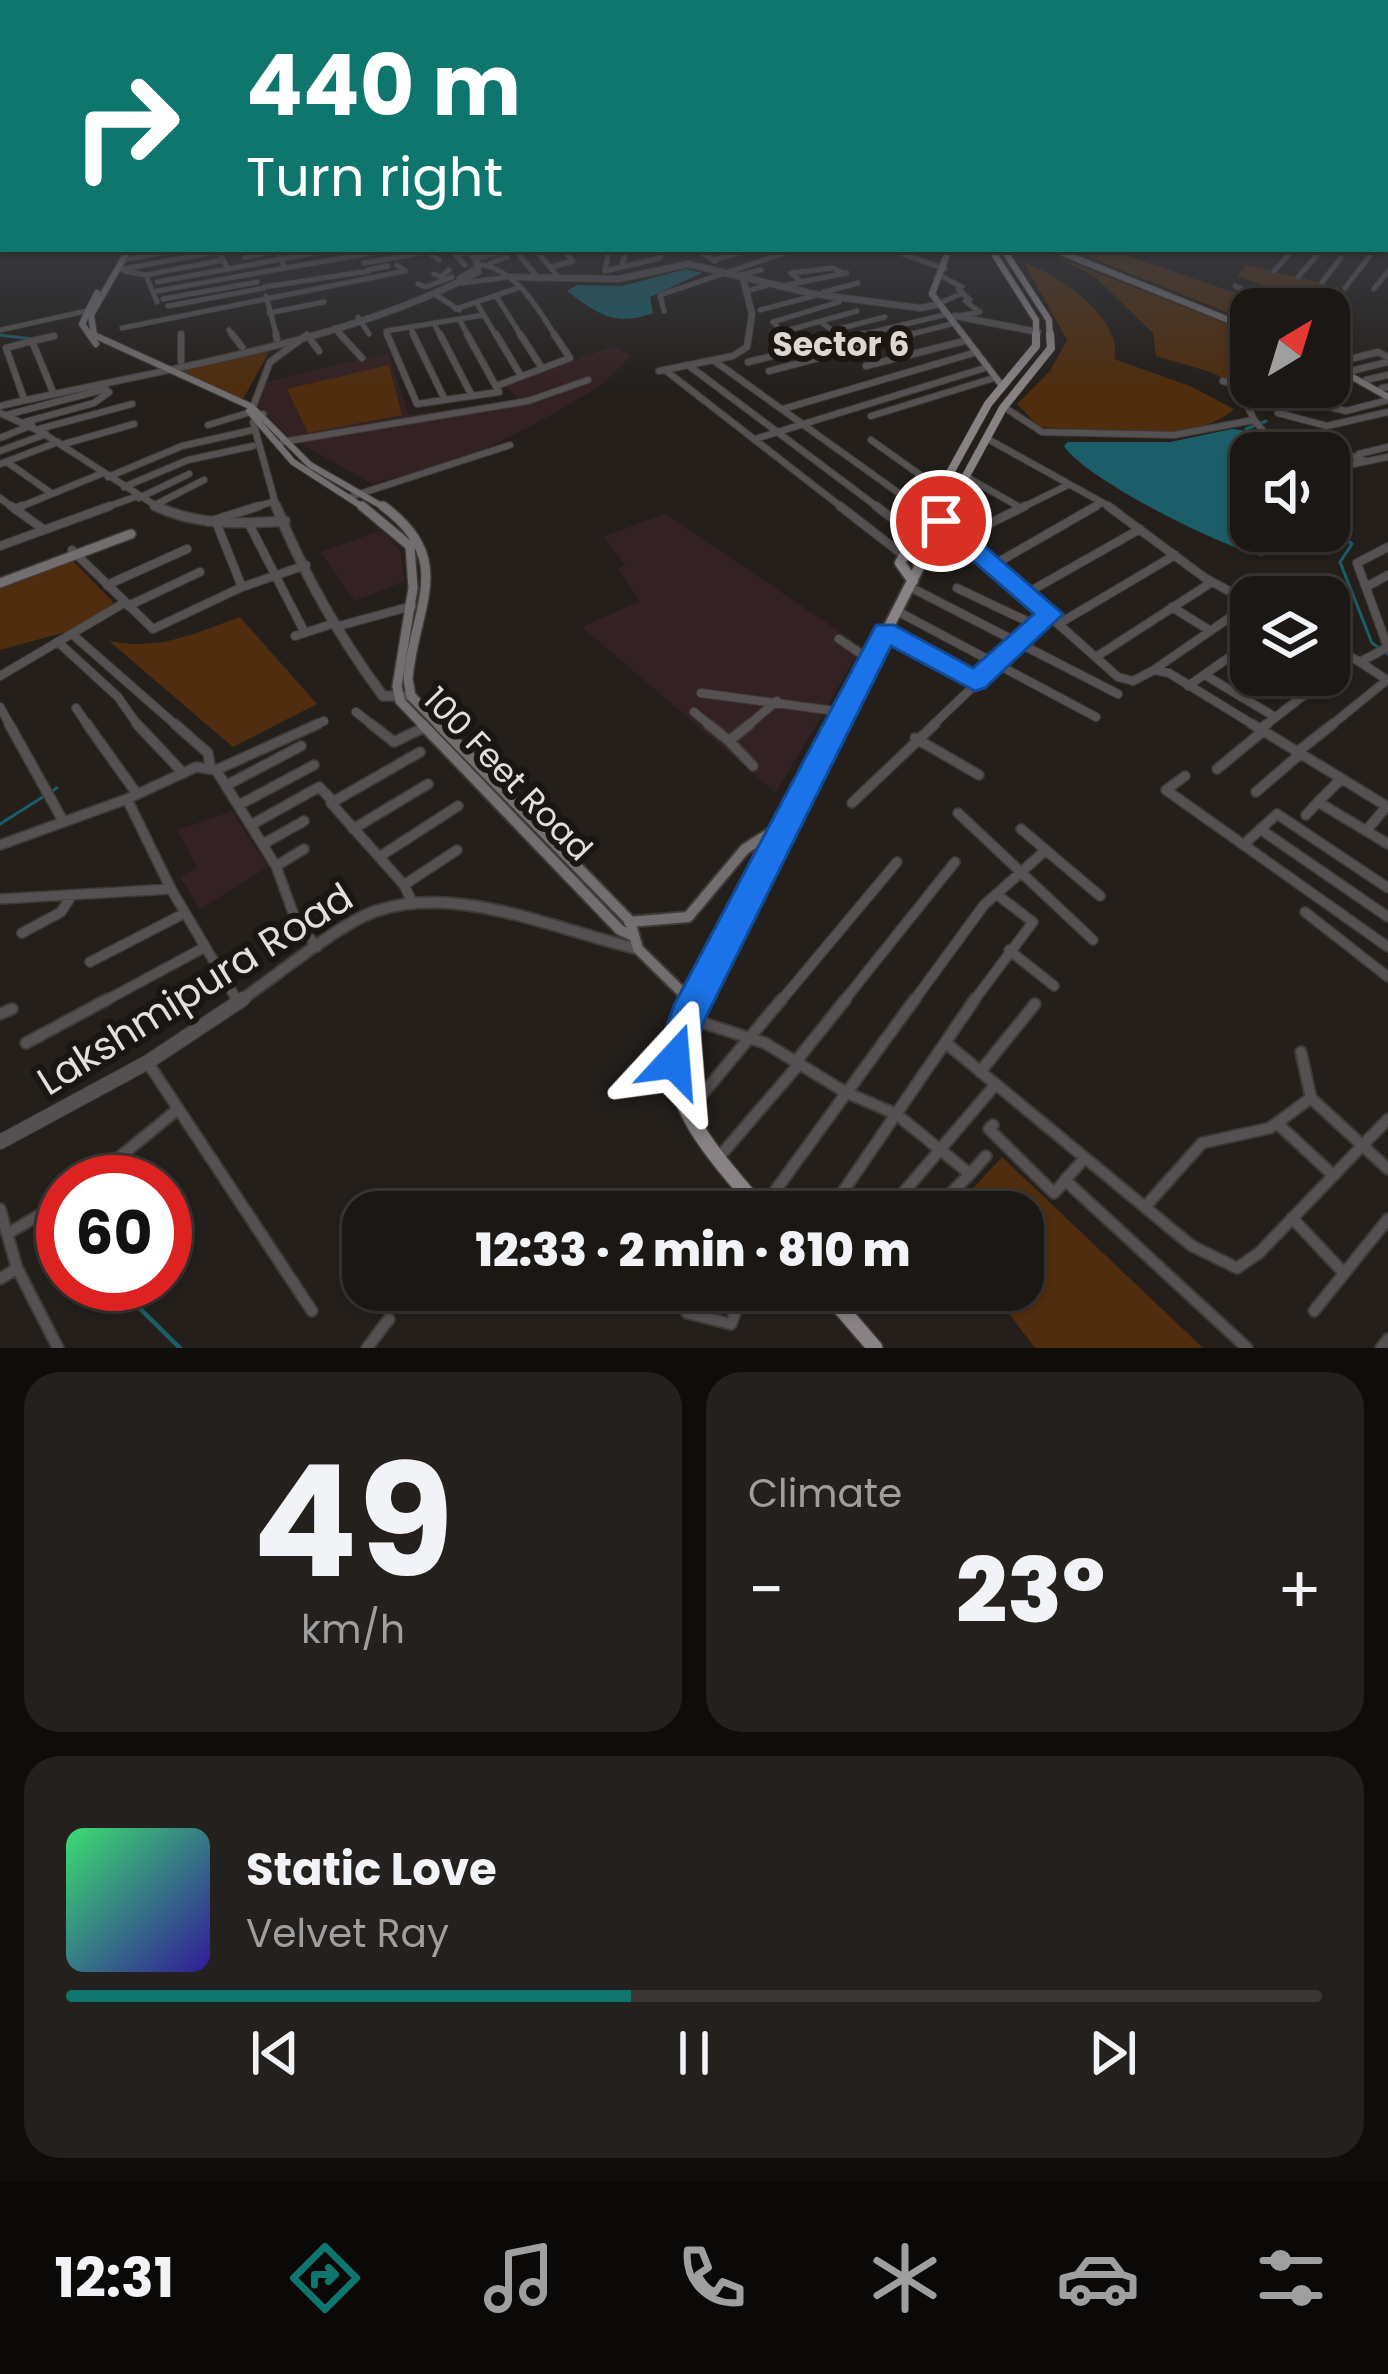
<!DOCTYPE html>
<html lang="en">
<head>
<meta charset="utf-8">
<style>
	body { margin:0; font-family:Poppins,sans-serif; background:#24201d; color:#f1f3f6; height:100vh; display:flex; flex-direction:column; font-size:45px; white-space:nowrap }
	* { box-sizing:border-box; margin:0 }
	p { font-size:39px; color:#a09fa0 }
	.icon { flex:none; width:66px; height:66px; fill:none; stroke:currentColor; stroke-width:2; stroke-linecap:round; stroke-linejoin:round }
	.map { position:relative; height:1348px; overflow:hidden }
	.drawer { display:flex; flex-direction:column; gap:24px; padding:24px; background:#0f0d0b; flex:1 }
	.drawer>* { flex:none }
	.hud { position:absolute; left:0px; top:0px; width:1389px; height:252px; box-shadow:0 3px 9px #0004,0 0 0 3px #393634; background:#0f766e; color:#fff; overflow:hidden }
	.needle { width:78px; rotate:38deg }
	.controls { position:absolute; left:1230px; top:288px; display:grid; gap:24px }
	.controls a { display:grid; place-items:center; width:120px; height:120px; border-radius:24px; background:#1b1714; box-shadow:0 3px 9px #0004,0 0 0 3px #393634; font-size:60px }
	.speed { position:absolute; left:36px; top:1155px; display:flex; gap:24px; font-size:60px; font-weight:700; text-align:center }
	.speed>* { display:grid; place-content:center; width:156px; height:156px; border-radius:50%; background:#1b1714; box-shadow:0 3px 9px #0004,0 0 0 3px #393634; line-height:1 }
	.speed .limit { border:18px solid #d22; background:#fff; color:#111 }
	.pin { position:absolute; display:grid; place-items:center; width:102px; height:102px; color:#fff; margin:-51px; border:6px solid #fff; border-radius:50%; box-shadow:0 3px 12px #0007 }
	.me { position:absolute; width:132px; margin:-66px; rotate:19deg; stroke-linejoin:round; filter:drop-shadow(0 0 9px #0008) }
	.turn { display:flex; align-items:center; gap:42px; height:252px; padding:0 48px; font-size:54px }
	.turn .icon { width:156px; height:156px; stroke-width:2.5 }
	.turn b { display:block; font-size:84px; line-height:102px }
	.big { font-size:90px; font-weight:800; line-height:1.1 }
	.drawer .widget { flex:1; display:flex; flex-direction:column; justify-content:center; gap:18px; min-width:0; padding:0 42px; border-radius:36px; background:#24201d }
	.drawer .dial { align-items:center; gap:0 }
	.dial b { font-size:156px; line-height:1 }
	.song { display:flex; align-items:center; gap:36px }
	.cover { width:144px; height:144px; border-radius:18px; background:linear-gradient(135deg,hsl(140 70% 55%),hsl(250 70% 35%)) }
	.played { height:12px; border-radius:6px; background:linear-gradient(90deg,#0f766e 45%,#393634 45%) }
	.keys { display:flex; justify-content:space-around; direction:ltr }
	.heat { display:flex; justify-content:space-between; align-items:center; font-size:66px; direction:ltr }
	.drawer .tiles { flex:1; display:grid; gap:24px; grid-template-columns:1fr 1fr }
	.widget:last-child { grid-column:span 2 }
	.trip { position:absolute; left:342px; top:1191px; width:702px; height:120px; border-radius:36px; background:#1b1714; box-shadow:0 3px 9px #0004,0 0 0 3px #393634; font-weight:800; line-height:120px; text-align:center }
	.tab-bar { display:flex; height:192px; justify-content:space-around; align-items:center; background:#0b0908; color:#a09fa0 }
	.tab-bar .icon { width:84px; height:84px }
	.tab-bar .current { color:#0f766e }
	.tab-bar b { font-size:54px; color:#f1f3f6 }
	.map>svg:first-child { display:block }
	.education { fill:#342124 }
	.green { fill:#4f2d0e }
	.water { fill:#1b5d68 }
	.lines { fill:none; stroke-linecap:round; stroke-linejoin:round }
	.stream-far1 { stroke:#1b5d68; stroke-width:3 }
	.stream { stroke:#1b5d68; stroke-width:4.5 }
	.minor-far4-casing { stroke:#3f3a36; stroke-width:6 }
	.minor-far3-casing { stroke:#3f3a36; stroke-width:8 }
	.minor-far2-casing { stroke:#3f3a36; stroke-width:10 }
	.minor-far1-casing { stroke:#3f3a36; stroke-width:12 }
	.minor-casing { stroke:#3f3a36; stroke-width:14 }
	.tertiary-far3-casing { stroke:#3f3a36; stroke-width:8 }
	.tertiary-far2-casing { stroke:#3f3a36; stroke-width:12 }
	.tertiary-far1-casing { stroke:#3f3a36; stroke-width:14 }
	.tertiary-casing { stroke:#3f3a36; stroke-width:16 }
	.secondary-far3-casing { stroke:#3f3a36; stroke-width:8 }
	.secondary-far2-casing { stroke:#3f3a36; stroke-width:12 }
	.secondary-far1-casing { stroke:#3f3a36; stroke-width:14 }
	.secondary-casing { stroke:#3f3a36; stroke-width:16 }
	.primary-far4-casing { stroke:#3f3a36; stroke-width:8 }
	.primary-far3-casing { stroke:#3f3a36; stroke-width:9 }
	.primary-far2-casing { stroke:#3f3a36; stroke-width:14 }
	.primary-far1-casing { stroke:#3f3a36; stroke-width:15 }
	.primary-casing { stroke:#3f3a36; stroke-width:18 }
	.minor-far4 { stroke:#555152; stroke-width:4.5 }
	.minor-far3 { stroke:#555152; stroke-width:6 }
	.minor-far2 { stroke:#555152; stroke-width:8 }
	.minor-far1 { stroke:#555152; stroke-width:9 }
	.minor { stroke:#555152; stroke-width:10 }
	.tertiary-far3 { stroke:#555152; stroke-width:6 }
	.tertiary-far2 { stroke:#555152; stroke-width:9 }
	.tertiary-far1 { stroke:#555152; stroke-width:10 }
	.tertiary { stroke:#555152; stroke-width:14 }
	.secondary-far3 { stroke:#726d6f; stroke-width:6 }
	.secondary-far2 { stroke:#726d6f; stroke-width:9 }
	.secondary-far1 { stroke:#726d6f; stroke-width:10 }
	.secondary { stroke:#726d6f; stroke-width:14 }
	.primary-far4 { stroke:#898285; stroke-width:6 }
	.primary-far3 { stroke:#898285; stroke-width:8 }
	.primary-far2 { stroke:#898285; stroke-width:10 }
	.primary-far1 { stroke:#898285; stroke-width:12 }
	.primary { stroke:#898285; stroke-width:15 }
	.route { fill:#1a73e8; stroke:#114b97; stroke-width:3 }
	.labels { text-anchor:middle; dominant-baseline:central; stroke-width:12; stroke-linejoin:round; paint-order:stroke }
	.far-quarter-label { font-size:33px; font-weight:bold; fill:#ded6d1; stroke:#1b1612 }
	.street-label { font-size:33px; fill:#e3dfdc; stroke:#1b1612 }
	.near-street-label { font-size:39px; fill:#e3dfdc; stroke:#1b1612 }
</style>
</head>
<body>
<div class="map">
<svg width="1388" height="1348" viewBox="0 0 1388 1348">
	<rect width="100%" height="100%" fill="#241f1b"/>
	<path class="education" d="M614,346L631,356L599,387L535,424L471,456L372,484L289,437L256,405L266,382L388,353L409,415L519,399L505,386Z
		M666,514L862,647L776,793L582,627L640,601L618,568L625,565L603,536Z
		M382,530L400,550L405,581L355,601L320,552Z
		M232,811L268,867L200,909L180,877L197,867L177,830Z"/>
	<path class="green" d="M1037,249L1245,331L1236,344L1251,348L1246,391L1211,372L1156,356L1153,333L1093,275Z
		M1069,249H1108L1250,298L1234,315Z
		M1024,263C1056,272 1126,321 1114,359L1190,386L1234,409C1197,446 1089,429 1039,427L1017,404L1050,371L1067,340Z
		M1246,265L1339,287L1325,307L1237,276Z
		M296,336L269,352L243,399L169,367Z
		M389,365L402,415L308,433L287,389Z
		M73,561L116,605L66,632L0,650V589Z
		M240,617L317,704L233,747L109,641C159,651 193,634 240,617Z
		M1002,1157L1203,1348H1035L991,1290H1023V1212H951Z"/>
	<path class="water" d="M686,269L702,273L650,297L653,313C614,327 598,314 567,291L577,285L622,286Z
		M1232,429L1256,432L1294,453H1251V531H1309L1262,556C1221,547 1085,479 1064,446L1068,442H1170Z"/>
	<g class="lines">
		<path class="stream-far1" d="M0,335L32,339
			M1249,432L1246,429L1266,421
			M1329,524L1352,544L1340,562L1372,643L1388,654
			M0,824L57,788"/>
		<path class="stream" d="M57,1226L63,1232
			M115,1284L180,1348"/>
		<defs>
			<path id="minor-far4" d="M217,249L228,269L281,259L278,251L245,257
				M339,249L281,259L285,268L395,249
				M535,249L560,279
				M609,249L605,271L660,258L663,249
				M695,249L715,261
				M889,249L945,269
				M515,250L539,279
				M476,258L520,249
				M123,260L184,249
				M713,260L755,249
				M364,263L427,252L439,260
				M490,263L507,257
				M478,264C516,269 537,307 556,337
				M465,265L455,255L468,252
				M551,267L573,261L562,249
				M621,267L627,249
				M117,270L233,249
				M368,270L388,266
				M124,271L146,275L157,302
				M1274,271L1294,249
				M434,274L441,277L449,270
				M146,275L223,260
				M739,275L761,270
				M941,276L962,287L958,289L970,300L965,301L980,312L958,316
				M1298,277L1319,253
				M459,278L479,267
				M157,282L228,269
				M801,282L847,273
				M1322,282L1341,258
				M462,283L509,277
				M418,284L426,287L452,277
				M1235,286L1260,296L1236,320
				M264,287L369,271
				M780,287L801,282L791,273L833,268L844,274
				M1345,288L1375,249
				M1374,289L1388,271
				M157,291L285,268
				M747,291L768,285
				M824,292L858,283
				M436,295L459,310
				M266,296L277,337
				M496,296L522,337
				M163,299L257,282
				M476,302L497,337
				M940,303L963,293
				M168,306L264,288
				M456,309L518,288
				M760,310L814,296
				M664,311L660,295L796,249
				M269,313L324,302
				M358,317L369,334
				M459,319L469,337
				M459,319L484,315
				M434,323L441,337
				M822,323L842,337
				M410,327L415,337
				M122,328L405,271L397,265
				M334,328L342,337
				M0,330L86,311
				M229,330L234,337
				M834,330L885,317
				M782,332L773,322L839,302
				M49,337L54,336
				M389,337L386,331L459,319
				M786,337L782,332L857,311
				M852,337L948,314
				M900,337L955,323"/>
			<path id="minor-far3" d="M181,334V361
				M232,334L242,347
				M276,334L277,339
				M340,334L362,358
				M387,334L417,404L499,392L467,334
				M413,334L445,400
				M440,334L472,396
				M496,334L521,376
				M520,334L542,368
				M784,334L796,349
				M838,334L857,348
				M1246,335L1251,338
				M308,336L319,351
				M713,360L921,509
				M748,362L864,334
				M1334,363L1378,352L1388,357
				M688,365L880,509
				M866,366L968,340
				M665,370L844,509
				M769,371L912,334
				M1351,371L1388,362
				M1366,380L1388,375
				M1223,381L1346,411L1388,400
				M496,386L570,358L554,334
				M1252,388L1245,400L1254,420
				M1382,388L1388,387
				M53,392L32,341L54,336
				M1284,397L1278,413L1327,426L1388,412
				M24,399L6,348L32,341
				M1004,407L1042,432L1174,435L1254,420L1265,433L1312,453
				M783,409L977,352
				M6,415L106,389
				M871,416L994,378
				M25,422L94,403L109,392
				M208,425L251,412
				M39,429L132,404
				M0,438L32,425
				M986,438L1114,509
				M755,439L988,367
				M871,440L940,489
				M282,442L528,401L588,380
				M1317,443L1366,461
				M64,444L134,424
				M0,451L46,434
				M1359,454L1388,447
				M1329,461L1349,465L1388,457
				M7,462L51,493
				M0,464L58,442
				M965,476L1021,508
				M108,477L182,446L253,430
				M124,487L188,460L253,446
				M0,498L15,509
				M139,498L189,474
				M153,506L204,480
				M15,509L103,473
				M101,509L135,497
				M249,509L275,501
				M1019,509L1068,485
				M1091,509L1102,503"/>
			<path id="minor-far2" d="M11,506L43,529
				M840,506L903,555
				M876,506L914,535
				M916,506L926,513
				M1108,506L1205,578L1251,603
				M15,509L22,506
				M208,522L259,506
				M943,522L1118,677L1133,681L1154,670L1169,673L1257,727
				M250,526L305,633
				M218,527L242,587
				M962,537L1025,506
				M0,546L110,506
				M1388,547L1357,563L1388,648
				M72,550L153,629L242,587L306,565
				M995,564L1096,506
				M107,585L187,549
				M910,587L1118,694
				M1366,587L1388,575
				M957,588L1037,626
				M1027,593L1140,529
				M128,606L200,572
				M1172,607L1209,630
				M897,611L1096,717
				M1060,623L1175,555
				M339,626L412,606
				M886,632L975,681
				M72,634L178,727
				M295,636L335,623
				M839,639L870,660
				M58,642L118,697L139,727
				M1329,645L1360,662L1388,647
				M1096,657L1212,582
				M1360,662L1387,680
				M1155,669L1251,603
				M1205,675L1275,717
				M0,676L124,603
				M1188,686L1251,642
				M701,693L843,712
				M1241,697L1270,675
				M0,707L11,727
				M76,708L89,727
				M356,712L375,727
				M694,712L712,727
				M311,727L324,721
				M746,727L777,701
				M931,727L1050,613
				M1263,727L1352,658
				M1329,727L1387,680"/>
			<path id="minor-far1" d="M9,724L62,819
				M87,724L137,794
				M137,724L183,773
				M175,724L208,753L210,765
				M371,724L394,742L425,727
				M708,724L729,741L750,724
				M1252,724L1388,807
				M1259,730L1267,724
				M915,738L979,775
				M729,741L753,766
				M1296,753L1333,724
				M1217,769L1262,732
				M1185,776L1166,790L1388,947
				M227,785L301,746
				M1256,792L1299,755
				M127,799L171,889L238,1002
				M1318,802L1340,780
				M852,803L935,724
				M239,805L314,765
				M958,813L1093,940
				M1306,815L1318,802L1388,844
				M251,825L319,787L332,800
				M353,829L428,784
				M1021,829L1100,896
				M1260,829L1388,917
				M1366,831L1387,806
				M263,844L304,821
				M0,845L127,799L196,767L216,770
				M1243,845L1277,814L1388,888
				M379,857L458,806
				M276,866L304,849
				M404,885L457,850
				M0,899L171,889
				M413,904L404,885L331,803L420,752
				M1305,912L1388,977
				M22,933L61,912L72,895
				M317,947L296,921L276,866L216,770L318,724
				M1009,950L1054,986
				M90,962L185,913
				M103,1002L205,947
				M780,1002L897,862
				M843,1002L955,862
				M913,1002L984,905L1046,850
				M973,1002L1033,922L996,894"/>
			<path id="minor" d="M236,999L239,1003
				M0,1014L12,1009
				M688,1018L765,1043L845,1092L896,1114L970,1174L986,1156
				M26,1043L108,999
				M947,1044L1192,1246L1237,1268L1259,1253L1388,1119
				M797,1060L846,999
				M148,1063L312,1311
				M980,1072L1035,1004
				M637,1082L673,1062
				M1311,1098L1388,1169
				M690,1109L782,999
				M993,1125L989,1129L1054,1193L1065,1181
				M1280,1126L1333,1175
				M720,1156L800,1063
				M1085,1158L1065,1180L1247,1348
				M89,1182L177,1110
				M1145,1207L1202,1143L1270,1128L1311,1098L1301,1052
				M0,1209L17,1268L58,1348
				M761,1210L915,999
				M933,1211L970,1174
				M829,1212L975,999
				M887,1212L995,1085
				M1292,1218L1344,1273
				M7,1234L63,1201
				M0,1279L17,1268
				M1314,1311L1388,1219
				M687,1313L731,1324L743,1290
				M367,1348L389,1319
				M1381,1348L1388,1339"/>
			<path id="tertiary-far3" d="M511,277L619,279L688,264L814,294L920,308L941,304
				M955,316L1038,332
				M659,371L733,356L747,347L752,314L743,278
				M0,406C150,371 344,345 478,272L476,258L465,249
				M251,412L270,362L307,335
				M0,413L41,432L161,509
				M263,414L253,422L277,509
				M353,496L510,445"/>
			<path id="tertiary-far2" d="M155,506C198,526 239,524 285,521
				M276,506C303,573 340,638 383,696H411"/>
			<path id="tertiary-far1" d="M238,1002C274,978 340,923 376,911C458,883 559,931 638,949"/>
			<path id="tertiary" d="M0,1142L148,1062L243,999"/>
			<path id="secondary-far3" d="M129,249L91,315L94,335L252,407L310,465L387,509
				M949,249L932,294L1003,387
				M1053,249L1251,329
				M96,344L82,324L97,293
				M1329,364L1388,397
				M249,411L293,462L366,509"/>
			<path id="secondary-far2" d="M362,506L410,546L413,588L397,686L400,701L425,727
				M383,506C457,560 414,607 408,679L411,696L441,727
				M0,583L131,534"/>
			<path id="secondary-far1" d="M422,724L620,930L631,935
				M438,724L630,921L638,949L692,1002
				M629,922L688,917L745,849L786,823"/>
			<path id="secondary" d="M689,999L694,1004"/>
			<path id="primary-far4" d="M991,249L1036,320V337
				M1003,249L1049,320L1050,337"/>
			<path id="primary-far3" d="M930,509L988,404L1036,346V334
				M948,509L1003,408L1051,348L1050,334"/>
			<path id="primary-far2" d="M913,581L900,563L931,506
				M838,727L950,506"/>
			<path id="primary-far1" d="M698,1002L839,724"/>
			<path id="primary" d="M699,999C693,1012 682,1027 678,1041C660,1105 727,1167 762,1212
				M825,1290L875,1348"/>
		</defs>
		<use href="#minor-far4" class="minor-far4-casing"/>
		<use href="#minor-far3" class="minor-far3-casing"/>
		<use href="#minor-far2" class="minor-far2-casing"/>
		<use href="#minor-far1" class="minor-far1-casing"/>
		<use href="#minor" class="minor-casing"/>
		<use href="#tertiary-far3" class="tertiary-far3-casing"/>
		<use href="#tertiary-far2" class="tertiary-far2-casing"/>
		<use href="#tertiary-far1" class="tertiary-far1-casing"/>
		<use href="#tertiary" class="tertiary-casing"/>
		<use href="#secondary-far3" class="secondary-far3-casing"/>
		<use href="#secondary-far2" class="secondary-far2-casing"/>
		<use href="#secondary-far1" class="secondary-far1-casing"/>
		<use href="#secondary" class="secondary-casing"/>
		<use href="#primary-far4" class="primary-far4-casing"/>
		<use href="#primary-far3" class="primary-far3-casing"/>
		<use href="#primary-far2" class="primary-far2-casing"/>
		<use href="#primary-far1" class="primary-far1-casing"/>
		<use href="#primary" class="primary-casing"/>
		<use href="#minor-far4" class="minor-far4"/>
		<use href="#minor-far3" class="minor-far3"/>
		<use href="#minor-far2" class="minor-far2"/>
		<use href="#minor-far1" class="minor-far1"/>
		<use href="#minor" class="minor"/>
		<use href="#tertiary-far3" class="tertiary-far3"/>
		<use href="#tertiary-far2" class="tertiary-far2"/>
		<use href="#tertiary-far1" class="tertiary-far1"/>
		<use href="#tertiary" class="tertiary"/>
		<use href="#secondary-far3" class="secondary-far3"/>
		<use href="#secondary-far2" class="secondary-far2"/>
		<use href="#secondary-far1" class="secondary-far1"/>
		<use href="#secondary" class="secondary"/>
		<use href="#primary-far4" class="primary-far4"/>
		<use href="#primary-far3" class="primary-far3"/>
		<use href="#primary-far2" class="primary-far2"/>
		<use href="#primary-far1" class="primary-far1"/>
		<use href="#primary" class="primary"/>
	</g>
	<linearGradient id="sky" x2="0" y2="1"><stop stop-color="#14110f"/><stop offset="0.52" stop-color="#3f424a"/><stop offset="1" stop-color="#3f424a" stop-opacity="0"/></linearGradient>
	<rect width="1388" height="388" fill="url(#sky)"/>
	<path class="route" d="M933,516H950L1063,614L985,688L975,691L891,646L704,1021L688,1074L674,1079L661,1074L655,1061L674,1005L876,625H894L973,668L1034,614L933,526Z"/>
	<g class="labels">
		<g class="far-quarter-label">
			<text x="841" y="344">Sector 6</text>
		</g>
		<g class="street-label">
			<text transform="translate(508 774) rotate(46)">100 Feet Road</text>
		</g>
		<g class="near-street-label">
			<text transform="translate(195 989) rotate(-32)">Lakshmipura Road</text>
		</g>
	</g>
</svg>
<div class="controls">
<a><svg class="needle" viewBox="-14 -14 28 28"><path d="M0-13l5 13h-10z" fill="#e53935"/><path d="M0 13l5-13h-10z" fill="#a09fa0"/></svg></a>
<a><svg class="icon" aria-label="sound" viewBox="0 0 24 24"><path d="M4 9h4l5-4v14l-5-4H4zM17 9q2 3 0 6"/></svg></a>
<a><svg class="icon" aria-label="layers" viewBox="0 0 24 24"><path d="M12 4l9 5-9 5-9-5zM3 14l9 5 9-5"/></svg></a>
</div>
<div class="speed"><div class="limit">60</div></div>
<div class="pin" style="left:941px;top:521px;background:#d93025"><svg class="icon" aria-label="arrive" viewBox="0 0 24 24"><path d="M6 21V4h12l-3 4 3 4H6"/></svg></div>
<svg class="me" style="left:674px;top:1061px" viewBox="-20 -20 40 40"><path d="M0-17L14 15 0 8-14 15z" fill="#1a73e8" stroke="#fff" stroke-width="4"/></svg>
<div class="trip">12:33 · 2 min · 810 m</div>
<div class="hud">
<div class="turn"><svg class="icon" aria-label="right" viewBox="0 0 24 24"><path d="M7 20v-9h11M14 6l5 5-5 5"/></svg><div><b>440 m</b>Turn right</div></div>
</div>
</div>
<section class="drawer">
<div class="tiles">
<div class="widget dial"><b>49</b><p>km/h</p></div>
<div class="widget"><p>Climate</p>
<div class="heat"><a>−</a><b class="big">23°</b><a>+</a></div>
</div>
<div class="widget">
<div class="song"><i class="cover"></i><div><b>Static Love</b><p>Velvet Ray</p></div></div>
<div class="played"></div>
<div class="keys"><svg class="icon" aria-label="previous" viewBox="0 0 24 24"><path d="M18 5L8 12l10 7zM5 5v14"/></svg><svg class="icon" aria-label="pause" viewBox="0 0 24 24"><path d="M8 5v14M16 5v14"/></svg><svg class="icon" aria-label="next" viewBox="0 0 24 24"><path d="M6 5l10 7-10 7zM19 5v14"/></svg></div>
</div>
</div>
</section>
<nav class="tab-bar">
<b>12:31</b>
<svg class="icon current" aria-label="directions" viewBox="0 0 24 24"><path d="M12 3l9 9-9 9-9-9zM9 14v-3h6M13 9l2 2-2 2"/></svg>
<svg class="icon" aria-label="music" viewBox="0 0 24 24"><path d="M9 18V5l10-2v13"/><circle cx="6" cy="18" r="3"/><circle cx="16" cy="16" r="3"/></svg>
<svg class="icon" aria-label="phone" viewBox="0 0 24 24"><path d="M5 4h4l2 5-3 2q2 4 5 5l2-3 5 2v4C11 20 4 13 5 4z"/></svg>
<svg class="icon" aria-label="climate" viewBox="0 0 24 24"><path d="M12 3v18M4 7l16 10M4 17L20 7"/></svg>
<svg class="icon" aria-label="car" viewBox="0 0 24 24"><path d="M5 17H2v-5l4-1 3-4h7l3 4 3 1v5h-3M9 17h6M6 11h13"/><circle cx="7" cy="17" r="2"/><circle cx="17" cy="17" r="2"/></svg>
<svg class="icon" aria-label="filters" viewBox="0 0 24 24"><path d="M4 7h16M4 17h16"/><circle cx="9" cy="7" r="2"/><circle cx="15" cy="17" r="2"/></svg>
</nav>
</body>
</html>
